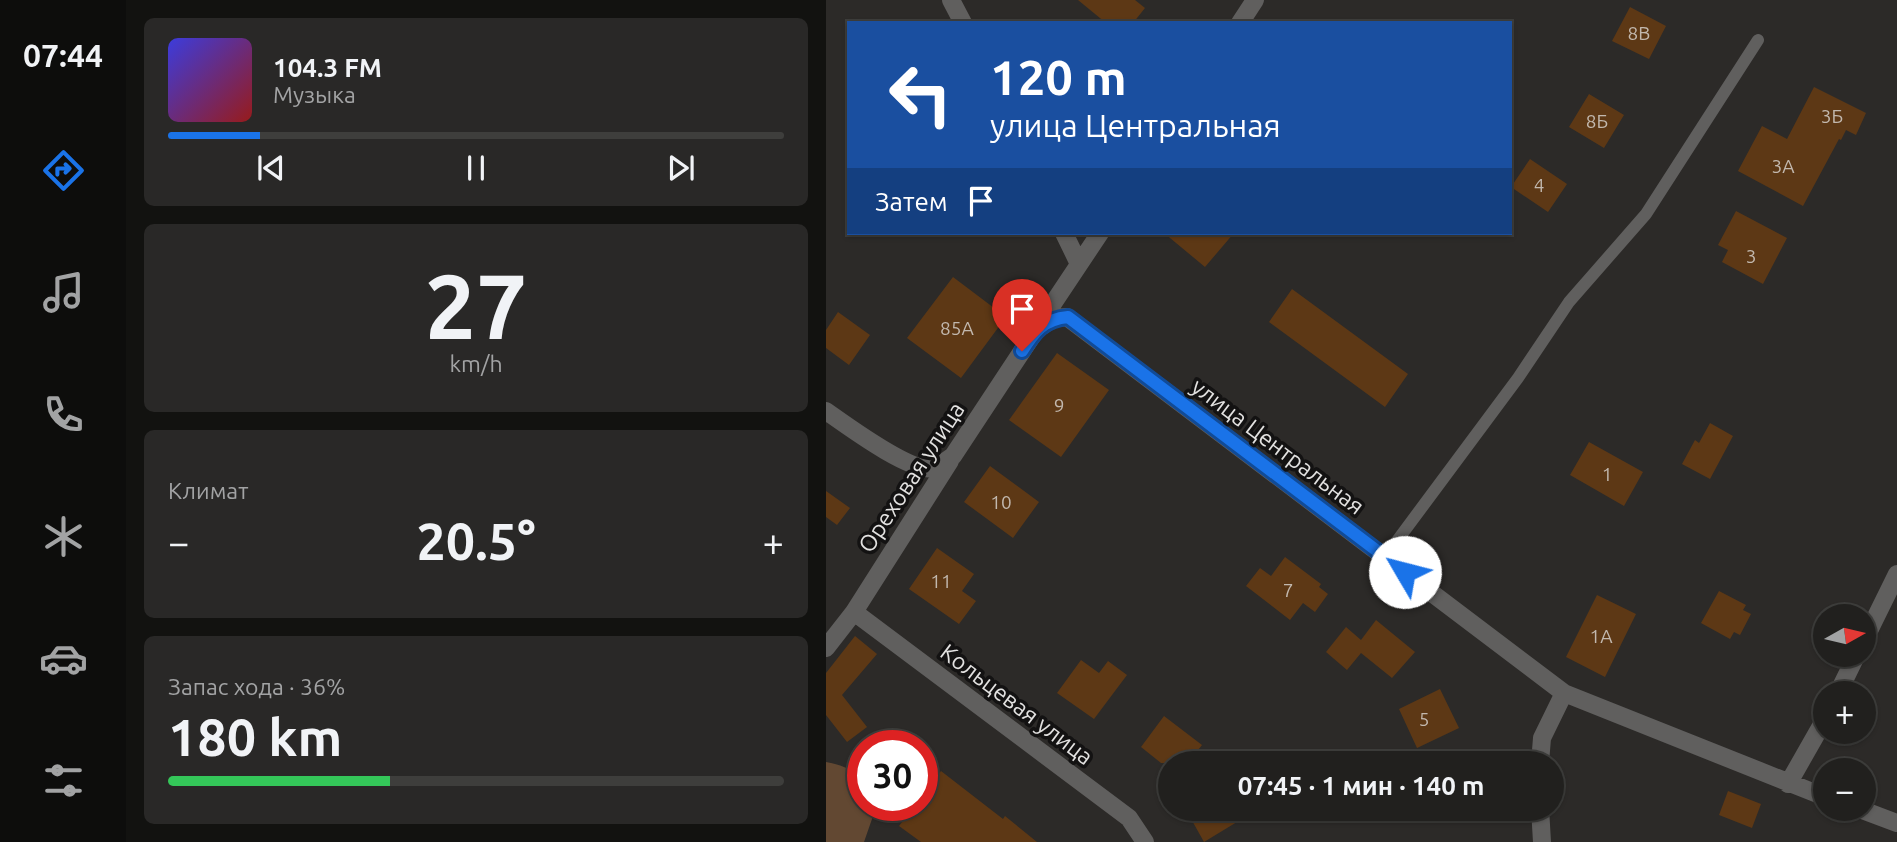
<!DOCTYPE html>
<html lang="ru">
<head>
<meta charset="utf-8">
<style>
	body { margin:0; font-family:Ubuntu,sans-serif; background:#292827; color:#f1f3f6; height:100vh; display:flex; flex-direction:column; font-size:26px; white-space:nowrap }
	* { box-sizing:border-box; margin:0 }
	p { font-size:23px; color:#a2a3a4 }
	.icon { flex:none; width:38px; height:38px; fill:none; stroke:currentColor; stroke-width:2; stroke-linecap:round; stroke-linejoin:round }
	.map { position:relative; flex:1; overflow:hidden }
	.side { display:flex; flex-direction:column; gap:18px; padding:18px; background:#121210; width:700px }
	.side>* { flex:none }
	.guide { position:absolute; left:21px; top:21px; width:665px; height:214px; border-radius:0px; box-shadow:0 2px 5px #0004,0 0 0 2px #3e3e3c; background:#1a4fa0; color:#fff; overflow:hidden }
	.needle { width:46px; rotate:82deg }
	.buttons { position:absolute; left:987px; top:604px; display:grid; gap:14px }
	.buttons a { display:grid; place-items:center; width:63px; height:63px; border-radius:50%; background:#21201e; box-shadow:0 2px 5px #0004,0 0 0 2px #3e3e3c; font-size:35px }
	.speed { position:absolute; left:21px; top:730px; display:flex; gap:14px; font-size:35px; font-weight:700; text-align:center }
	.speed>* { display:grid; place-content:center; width:91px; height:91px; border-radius:50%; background:#21201e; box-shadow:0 2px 5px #0004,0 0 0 2px #3e3e3c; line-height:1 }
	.speed .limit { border:10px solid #d22; background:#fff; color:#111 }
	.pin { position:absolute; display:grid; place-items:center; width:60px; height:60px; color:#fff; margin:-72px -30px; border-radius:50% 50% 50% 0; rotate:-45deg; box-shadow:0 0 7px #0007 }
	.pin .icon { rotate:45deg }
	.me { position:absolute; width:77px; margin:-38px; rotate:307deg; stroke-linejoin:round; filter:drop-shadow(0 0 5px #0008) }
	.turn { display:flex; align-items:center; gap:24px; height:147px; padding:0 28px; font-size:32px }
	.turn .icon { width:91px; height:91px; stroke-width:2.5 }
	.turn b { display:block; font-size:49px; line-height:60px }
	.then { display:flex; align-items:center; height:66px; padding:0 28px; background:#0003; gap:14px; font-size:26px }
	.big { font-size:52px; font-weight:700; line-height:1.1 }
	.side .widget { flex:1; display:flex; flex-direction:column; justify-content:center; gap:10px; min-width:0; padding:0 24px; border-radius:10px; background:#292827 }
	.side .dial { align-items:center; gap:0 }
	.dial b { font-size:91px; line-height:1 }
	.song { display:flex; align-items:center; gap:21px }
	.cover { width:84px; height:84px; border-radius:10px; background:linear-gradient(135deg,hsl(240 70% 55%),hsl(0 70% 35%)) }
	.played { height:7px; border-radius:4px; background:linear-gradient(90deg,#1a73e8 15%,#3e3e3c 15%) }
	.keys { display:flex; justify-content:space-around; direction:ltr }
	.heat { display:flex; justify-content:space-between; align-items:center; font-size:38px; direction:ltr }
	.charge { height:10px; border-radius:5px; background:linear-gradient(90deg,#34c759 36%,#3e3e3c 0) }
	.trip { position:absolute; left:332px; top:751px; width:406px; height:70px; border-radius:35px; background:#21201e; box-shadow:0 2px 5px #0004,0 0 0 2px #3e3e3c; font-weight:700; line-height:70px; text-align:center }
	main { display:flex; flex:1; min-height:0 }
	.dock { display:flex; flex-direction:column; width:126px; justify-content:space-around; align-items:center; background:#0d0d0c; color:#a2a3a4 }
	.dock .icon { width:49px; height:49px }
	.dock .on { color:#1a73e8 }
	.dock b { font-size:32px; color:#f1f3f6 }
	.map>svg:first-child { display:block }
	.green { fill:#624832 }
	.building { fill:#5d3815 }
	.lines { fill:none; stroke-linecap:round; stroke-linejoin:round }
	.lane { stroke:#605f5e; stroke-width:12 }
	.street { stroke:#605f5e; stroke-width:18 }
	.route-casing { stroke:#114b97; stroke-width:18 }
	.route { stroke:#1a73e8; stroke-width:12 }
	.labels { text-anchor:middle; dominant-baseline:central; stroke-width:7; stroke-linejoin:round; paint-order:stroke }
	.number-label { font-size:19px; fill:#c2b8ae }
	.street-label { font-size:23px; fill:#e3e2e1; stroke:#131212 }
</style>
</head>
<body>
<main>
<nav class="dock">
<b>07:44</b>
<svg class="icon on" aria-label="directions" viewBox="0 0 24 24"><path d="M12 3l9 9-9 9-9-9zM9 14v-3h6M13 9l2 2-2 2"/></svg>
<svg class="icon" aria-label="music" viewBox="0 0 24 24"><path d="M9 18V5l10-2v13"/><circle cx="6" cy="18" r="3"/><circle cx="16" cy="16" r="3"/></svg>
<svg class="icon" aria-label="phone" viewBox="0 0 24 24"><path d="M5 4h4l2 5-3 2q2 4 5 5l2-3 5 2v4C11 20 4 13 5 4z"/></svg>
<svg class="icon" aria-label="climate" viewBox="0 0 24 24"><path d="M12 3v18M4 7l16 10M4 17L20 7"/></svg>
<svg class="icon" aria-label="car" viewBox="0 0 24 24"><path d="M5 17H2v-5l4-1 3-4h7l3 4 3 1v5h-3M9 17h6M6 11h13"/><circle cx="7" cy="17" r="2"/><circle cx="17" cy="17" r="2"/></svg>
<svg class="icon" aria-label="filters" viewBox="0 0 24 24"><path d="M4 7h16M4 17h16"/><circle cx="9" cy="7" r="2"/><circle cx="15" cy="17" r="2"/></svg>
</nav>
<section class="side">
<div class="widget">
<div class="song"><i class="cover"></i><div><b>104.3 FM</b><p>Музыка</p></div></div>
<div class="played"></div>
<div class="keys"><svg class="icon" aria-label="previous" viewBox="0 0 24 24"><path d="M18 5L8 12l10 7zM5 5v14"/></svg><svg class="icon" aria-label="pause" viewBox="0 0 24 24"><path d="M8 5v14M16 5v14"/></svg><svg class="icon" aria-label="next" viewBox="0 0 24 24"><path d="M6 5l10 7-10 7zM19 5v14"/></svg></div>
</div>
<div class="widget dial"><b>27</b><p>km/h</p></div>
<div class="widget"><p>Климат</p>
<div class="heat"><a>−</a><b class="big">20.5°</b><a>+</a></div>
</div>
<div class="widget"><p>Запас хода · 36%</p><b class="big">180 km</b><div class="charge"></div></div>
</section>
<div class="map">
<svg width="1071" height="842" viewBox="0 0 1071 842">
	<rect width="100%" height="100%" fill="#2c2a28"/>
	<path class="green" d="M0,762C29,767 37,777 37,805H46V819L38,842H0Z"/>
	<path class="building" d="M252,0H309L319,8L307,23H280Z
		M804,7L840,26L823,59L786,41Z
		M988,87L1040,113L1030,135L1020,130L1015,140L1013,139L977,206L912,171L936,126L961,139Z
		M763,94L798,115L778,148L743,127Z
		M704,159L741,184L722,212L685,187Z
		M910,211L961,238L937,284L896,262L902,250L892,245Z
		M338,233H408L379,267Z
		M127,277L180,317L135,378L81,338Z
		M466,289L582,374L559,407L443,322Z
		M12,312L44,335L23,365L0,348V330Z
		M231,353L283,390L235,457L183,420Z
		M884,423L907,436L884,479L856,464L869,440L873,443Z
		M763,442L817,472L798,506L744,475Z
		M164,466L213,502L187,538L138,502Z
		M0,491L24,508L11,525L0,517Z
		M111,548L148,574L136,591L150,601L133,624L83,589Z
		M459,557L495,584L493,587L502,594L489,612L477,603L464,620L420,586L434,568L445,576Z
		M893,591L920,605L917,610L925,614L914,635L908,632L904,639L875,623Z
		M771,595L810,614L779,677L740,657Z
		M550,620L589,652L566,678L535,653L521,670L500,652L520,627L535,640Z
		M29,636L51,654L16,695L41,727L21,742L0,715V673Z
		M255,660L273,673L282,661L301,675L268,719L231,693Z
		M614,689L633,728L591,748L573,709Z
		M338,716L376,745L362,763H335L315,747Z
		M115,771L177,819L179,816L211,842H95L73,826L89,805H96V795Z
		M902,791L935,804L926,828L893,815Z
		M359,808H434L378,842Z"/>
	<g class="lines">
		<path class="lane" d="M559,557L692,378L743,302L820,214L932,40"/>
		<path class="street" d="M125,0L137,23
			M414,23L429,0
			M238,233L253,264
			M212,326L274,233
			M0,411C20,425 86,474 108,468C114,466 122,459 127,456L210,330L228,318L241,317L738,693L999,797
			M28,612L303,818L319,842
			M1038,641L1071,574
			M0,648L28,612L124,461
			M1012,693L1031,654
			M714,763L716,738L738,693
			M962,784L999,719
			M714,808L716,842
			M1031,808L1071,823"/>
	</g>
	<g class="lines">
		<defs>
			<path id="route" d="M196,351C208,332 218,319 242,317L579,572"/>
		</defs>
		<use href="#route" class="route-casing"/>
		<use href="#route" class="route"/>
	</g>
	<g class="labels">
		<g class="number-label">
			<text x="813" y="33">8В</text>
			<text x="1006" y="116">3Б</text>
			<text x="771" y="121">8Б</text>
			<text x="957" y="166">3А</text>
			<text x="713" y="185">4</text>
			<text x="925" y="256">3</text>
			<text x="131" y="328">85А</text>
			<text x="233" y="405">9</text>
			<text x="781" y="474">1</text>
			<text x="175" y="502">10</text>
			<text x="115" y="581">11</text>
			<text x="462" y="590">7</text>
			<text x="775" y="636">1А</text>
			<text x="598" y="719">5</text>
		</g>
		<g class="street-label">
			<text transform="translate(452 446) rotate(37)">улица Центральная</text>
			<text transform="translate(85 477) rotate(-57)">Ореховая улица</text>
			<text transform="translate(191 704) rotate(37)">Кольцевая улица</text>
		</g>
	</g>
</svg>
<div class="buttons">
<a><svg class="needle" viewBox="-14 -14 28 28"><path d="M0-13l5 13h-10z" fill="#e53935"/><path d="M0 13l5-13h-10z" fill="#a2a3a4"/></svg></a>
<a>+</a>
<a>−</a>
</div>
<div class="speed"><div class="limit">30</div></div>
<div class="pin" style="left:196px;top:351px;background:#d93025"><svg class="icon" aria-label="arrive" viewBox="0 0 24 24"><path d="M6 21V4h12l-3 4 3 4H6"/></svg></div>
<svg class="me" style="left:579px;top:572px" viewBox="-20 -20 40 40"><circle r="19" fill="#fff"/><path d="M0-13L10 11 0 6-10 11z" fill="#1a73e8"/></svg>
<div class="trip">07:45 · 1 мин · 140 m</div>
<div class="guide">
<div class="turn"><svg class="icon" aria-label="left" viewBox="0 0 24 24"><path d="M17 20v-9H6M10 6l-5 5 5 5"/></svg><div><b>120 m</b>улица Центральная</div></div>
<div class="then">Затем<svg class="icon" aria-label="arrive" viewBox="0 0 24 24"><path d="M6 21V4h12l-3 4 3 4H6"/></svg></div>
</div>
</div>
</main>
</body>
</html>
